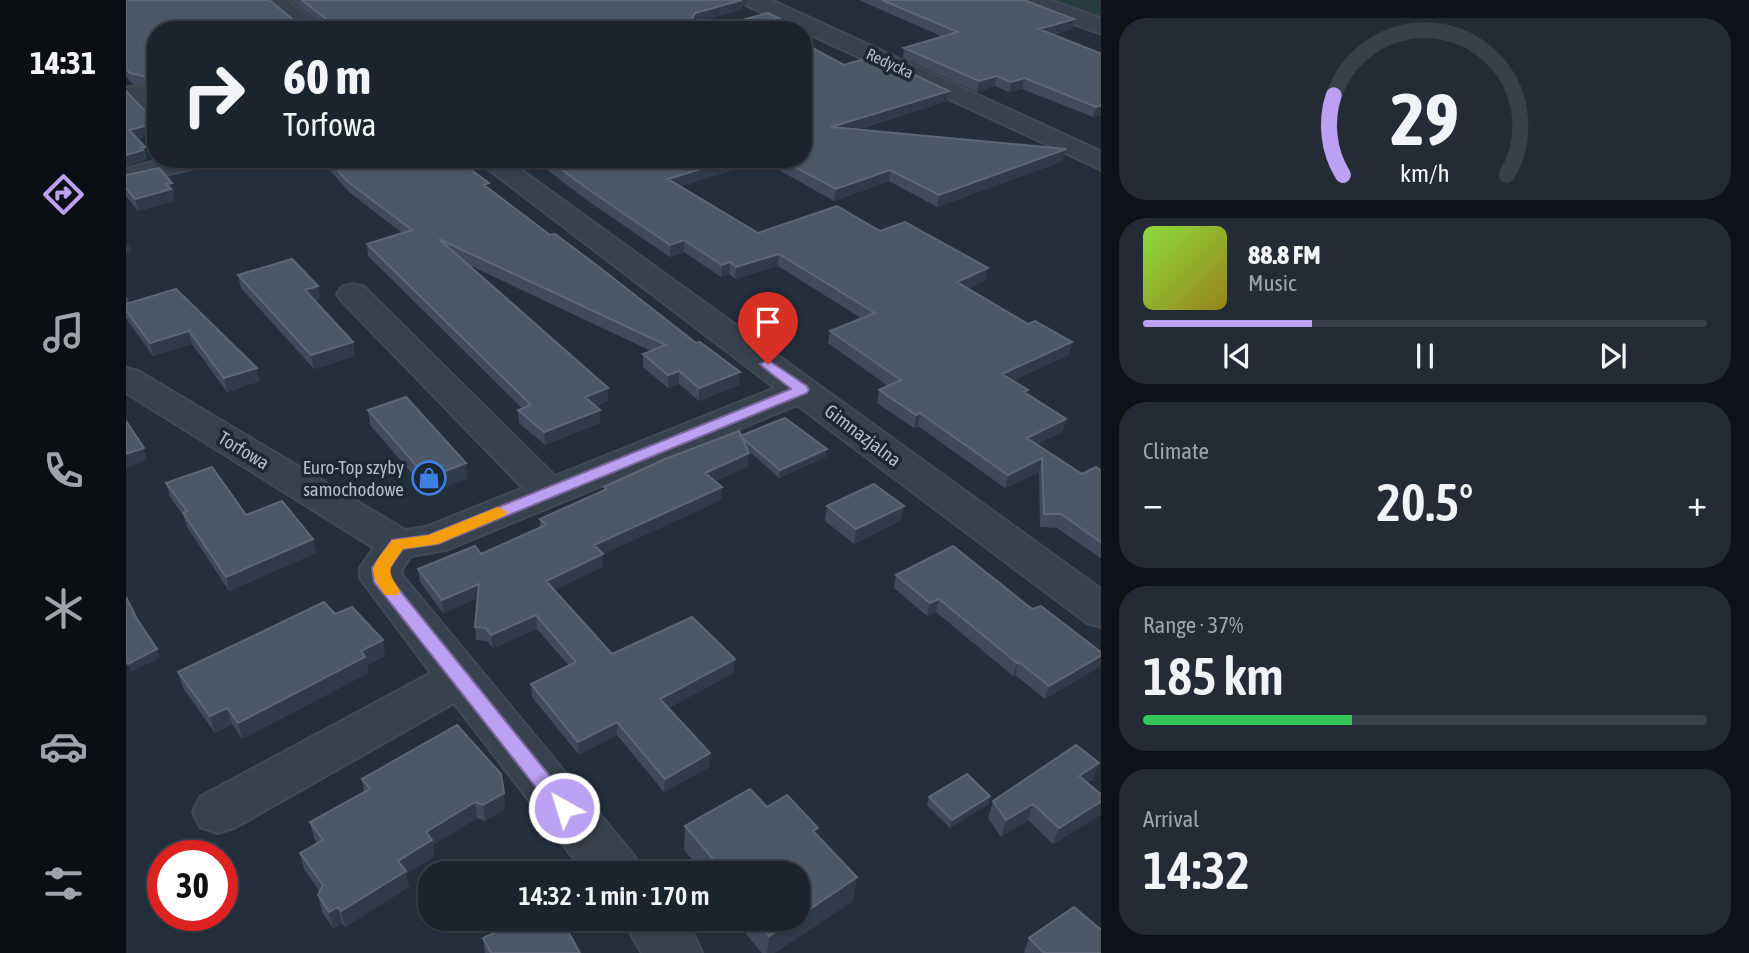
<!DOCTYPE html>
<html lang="en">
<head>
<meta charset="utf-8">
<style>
	body { margin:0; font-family:"Asap Condensed",sans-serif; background:#242b36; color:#f1f3f6; height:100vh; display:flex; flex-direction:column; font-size:26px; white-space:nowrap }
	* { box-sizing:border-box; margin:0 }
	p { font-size:23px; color:#a0a4aa }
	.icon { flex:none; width:38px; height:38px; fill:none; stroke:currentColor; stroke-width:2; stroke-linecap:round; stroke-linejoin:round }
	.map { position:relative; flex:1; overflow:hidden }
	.sheet { display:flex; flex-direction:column; gap:18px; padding:18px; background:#0f1319; width:648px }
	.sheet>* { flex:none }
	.top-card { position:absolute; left:21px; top:21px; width:665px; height:147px; border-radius:28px; box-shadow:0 2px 5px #0004,0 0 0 2px #39404a; background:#1b232e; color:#f1f3f6; overflow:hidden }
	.speed { position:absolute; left:21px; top:840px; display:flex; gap:14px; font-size:35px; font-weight:700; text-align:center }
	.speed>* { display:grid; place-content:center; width:91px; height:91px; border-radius:50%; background:#1b232e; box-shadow:0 2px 5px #0004,0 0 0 2px #39404a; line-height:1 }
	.speed .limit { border:10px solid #d22; background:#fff; color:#111 }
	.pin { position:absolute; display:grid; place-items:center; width:60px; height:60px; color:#fff; margin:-72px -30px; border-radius:50% 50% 50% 0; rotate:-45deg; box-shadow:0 0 7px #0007 }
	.pin .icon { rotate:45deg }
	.me { position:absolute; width:77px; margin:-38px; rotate:321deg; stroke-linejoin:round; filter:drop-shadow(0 0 5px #0008) }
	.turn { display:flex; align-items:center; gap:24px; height:147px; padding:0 21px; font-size:32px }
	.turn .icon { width:91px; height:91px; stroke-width:2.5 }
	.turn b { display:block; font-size:49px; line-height:60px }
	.big { font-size:52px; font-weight:600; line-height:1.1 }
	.sheet .widget { flex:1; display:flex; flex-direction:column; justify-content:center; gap:10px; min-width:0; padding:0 24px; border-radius:28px; background:#242b36 }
	.sheet .dial { align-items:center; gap:0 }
	.dial svg { height:182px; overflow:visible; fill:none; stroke:#39404a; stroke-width:7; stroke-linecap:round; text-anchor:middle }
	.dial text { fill:#f1f3f6; stroke:none }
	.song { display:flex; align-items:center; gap:21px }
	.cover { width:84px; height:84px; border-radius:10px; background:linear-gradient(135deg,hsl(90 70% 55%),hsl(50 70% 35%)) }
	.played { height:7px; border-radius:4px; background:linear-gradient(90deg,#bca0f2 30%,#39404a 30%) }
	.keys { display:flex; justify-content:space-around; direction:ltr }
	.heat { display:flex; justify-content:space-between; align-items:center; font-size:38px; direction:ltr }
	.charge { height:10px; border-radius:5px; background:linear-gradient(90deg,#34c759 37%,#39404a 0) }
	.trip { position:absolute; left:292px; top:861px; width:392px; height:70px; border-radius:28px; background:#1b232e; box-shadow:0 2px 5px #0004,0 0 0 2px #39404a; font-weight:600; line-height:70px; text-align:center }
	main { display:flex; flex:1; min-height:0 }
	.tabs { display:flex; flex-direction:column; width:126px; justify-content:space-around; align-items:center; background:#0b0e12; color:#a0a4aa }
	.tabs .icon { width:49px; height:49px }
	.tabs .selected { color:#bca0f2 }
	.tabs b { font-size:32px; color:#f1f3f6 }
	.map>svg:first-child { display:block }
	.green { fill:#263c3f }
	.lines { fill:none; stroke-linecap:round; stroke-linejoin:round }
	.minor-casing { stroke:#414a57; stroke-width:4 }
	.minor { fill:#38414e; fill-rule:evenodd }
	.wall { fill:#3f4b5c }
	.shaded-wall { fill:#2f3b4b }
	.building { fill:#4b5868; stroke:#5c6777; stroke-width:2 }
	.route { fill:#bca0f2; stroke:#7a689d; stroke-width:2 }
	.slow { fill:#f59e0b }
	.labels { text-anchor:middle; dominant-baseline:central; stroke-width:7; stroke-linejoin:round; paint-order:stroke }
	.far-street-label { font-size:16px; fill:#b4bcc9; stroke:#1d2633 }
	.street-label { font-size:19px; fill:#b4bcc9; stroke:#1d2633 }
	.poi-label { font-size:19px; fill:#b4bcc9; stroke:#1d2633; text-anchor:end }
</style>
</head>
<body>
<main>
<nav class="tabs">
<b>14:31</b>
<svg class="icon selected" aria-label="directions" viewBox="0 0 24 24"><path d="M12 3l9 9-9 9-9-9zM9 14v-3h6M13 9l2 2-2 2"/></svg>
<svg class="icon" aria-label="music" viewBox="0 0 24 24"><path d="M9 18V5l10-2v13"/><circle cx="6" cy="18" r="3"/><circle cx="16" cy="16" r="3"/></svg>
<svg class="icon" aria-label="phone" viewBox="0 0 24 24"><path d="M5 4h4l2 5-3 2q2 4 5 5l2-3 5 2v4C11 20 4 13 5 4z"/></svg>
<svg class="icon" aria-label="climate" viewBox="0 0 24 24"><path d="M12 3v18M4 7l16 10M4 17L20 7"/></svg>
<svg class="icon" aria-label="car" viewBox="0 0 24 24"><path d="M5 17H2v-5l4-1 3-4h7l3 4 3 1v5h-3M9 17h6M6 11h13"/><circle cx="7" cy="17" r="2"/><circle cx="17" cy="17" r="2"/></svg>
<svg class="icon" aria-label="filters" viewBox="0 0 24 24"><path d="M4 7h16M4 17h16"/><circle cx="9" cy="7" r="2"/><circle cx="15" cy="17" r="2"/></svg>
</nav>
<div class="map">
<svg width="976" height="953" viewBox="0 0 976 953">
	<rect width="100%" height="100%" fill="#242f3e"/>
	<path class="green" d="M917,0H975V21Z"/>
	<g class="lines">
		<defs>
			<path id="minor" d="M136,0H161L199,30H173Z
				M617,0H645L976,152V170L620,5Z
				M893,0H924L976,19V34L896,5Z
				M9,86L18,88L30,99V121L21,118L0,98V88Z
				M37,159H83L80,165L0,185V169Z
				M349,159H380L976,590V627L961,623L671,405L320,550L285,556L276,569V575L509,857L516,873H459L328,703L110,827L92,833L74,827L67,812L74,797L305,673L234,578V568L248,548L0,393V368L12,371L279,530L300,527L397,488L216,301L211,294L216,287L227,284L238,287L429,476L649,388Z
				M496,919H555L568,935L576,953H516Z"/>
		</defs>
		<use href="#minor" class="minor-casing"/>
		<use href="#minor" class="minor"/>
	</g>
	<path class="wall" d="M0,0L170,22H193L165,0H620V5L616,6L615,10L569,22L652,28L30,30V95L20,86L7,84L0,77Z
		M733,0H898L946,29L927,35L976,115L967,117L896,89L883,92L869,86L851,92L777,58L778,48L817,37Z
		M718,65L821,101L731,130L937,161L811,207L763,181L708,201L637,161L555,186L632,233L754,231L860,280L841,289L943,355L887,380L901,395L940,419L936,432L911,444L956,474L976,471V559L931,528L914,527L913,472L879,488L792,426L788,428L751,403L753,390L762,386L702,343L704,331L735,318L652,266L609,279L603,274L595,277L558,252L544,257L462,201L407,159H677Z
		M200,159H330L363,189L613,385L573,401L553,384L542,388L517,367V354L525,351L341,264L482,401L469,406L474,423L419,445L393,423L392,410L396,408L242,256L241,244L276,233L223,192L202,168Z
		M0,175L49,194L46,195L48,201L12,211L0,196Z
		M112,275L192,286L194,299L189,301L229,356L188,369L115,288Z
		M50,289L134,381L101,392L66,344L27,356L0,318V297L2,298L3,303Z
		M242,410L342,478L303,493L244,425Z
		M615,435L700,457L653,478L622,450V466L589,481L596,487L595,500L477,554V567L428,590L486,654L608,673L542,708L583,767L538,792L491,735L453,755L406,697L405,684L443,666L411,629L367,648L361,641L350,640L349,627L352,598L317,613L294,582L292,569L355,554L414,527V519L478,490V487Z
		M40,483L120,515L187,539L190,553L103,591L61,527L57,515L44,497Z
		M701,506L775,520L728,544L699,521Z
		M770,575L906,609L976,653V659L973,667L919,699L889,675L887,676L810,612L801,616L768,588Z
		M209,614L259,656L241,665L242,673L116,739L106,724L89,733L57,688L52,672Z
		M236,779L379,809L359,821L351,818L307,845L308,857L280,874L283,887L219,927L216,923L207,928L196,912L192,895L194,892L178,869L174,853L191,843L188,838L184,822L238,792Z
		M967,780L962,783L976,795V810L974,815L927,844L902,820L875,837L862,818L867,801Z
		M864,796L862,804L824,828L801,805L803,797Z
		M641,807L691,836L727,901L648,953H636L607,919H672V873H578L558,850L559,826Z
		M357,938L454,953H359Z
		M903,938L976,953H898Z"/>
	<path class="shaded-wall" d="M611,0H620V5L616,6L615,10L568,22H565L569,13Z
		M653,18L652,28L645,30L638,22Z
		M948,19L946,29L911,39L913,29Z
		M871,76L869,86L851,92L853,81Z
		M899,78L896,89L883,92L885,82Z
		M823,91L821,101L704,138L705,127Z
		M976,105V115L967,117L970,107Z
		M30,123V134L6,141L3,130Z
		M19,147L21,158L19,159V161L0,167V155Z
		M940,149L937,161L811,207L813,195Z
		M607,159H637V161L542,190V179Z
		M764,170L763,181L708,201L710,189Z
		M46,183L49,194L46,195L48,201L12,211L9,199L40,184Z
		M558,240V252L544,257V245Z
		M4,245L6,252L0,254V246Z
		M653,254L652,266L609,279L610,267Z
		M604,262L603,274L595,277L596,265Z
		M862,268L860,280L828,295L831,282Z
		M192,286L194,299L181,303L179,290Z
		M63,331L66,344L27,356L24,343Z
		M227,342L229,356L188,369L185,355Z
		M946,342L943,355L873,386L876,374Z
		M131,368L134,381L101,392L98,378Z
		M553,371V384L542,388V375Z
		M614,372L613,385L573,401V388Z
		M482,388V401L459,410V397Z
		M474,410V423L419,445L418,432Z
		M794,413L792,426L788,428L790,415Z
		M940,419L936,432L898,451L901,438Z
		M18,448L21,460L0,468V454Z
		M701,449L700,457L653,478L654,470Z
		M623,453L622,466L579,485V473Z
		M916,458L913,472L879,488L882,475Z
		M340,463L342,478L303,493L301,478Z
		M596,487L595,500L477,554V567L420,594V581L468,545Z
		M778,506L775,520L728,544L730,529Z
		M187,539L190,553L103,591L100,577Z
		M353,584L354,597L317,613L316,600Z
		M813,599L810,612L801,616L804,603Z
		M410,615L411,629L367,648L365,635Z
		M257,640L259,656L241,665L242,673L116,739L112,723L235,651Z
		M31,649L34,658L4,672L2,664Z
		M976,655L973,667L919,699L923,686Z
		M609,659L608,673L534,713V699Z
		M893,662L889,675L887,676L891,663Z
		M101,708L106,724L89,733L84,716Z
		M491,722V735L453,755L452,742Z
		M584,753L583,767L538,792L539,779Z
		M973,763L967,780L947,792L953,776Z
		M378,793L379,809L359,821L357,805Z
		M864,796L862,804L824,828L826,820Z
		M976,801V810L974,815L927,844L933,828Z
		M349,802L351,818L307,845L308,857L280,874L283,887L219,927L215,911L300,832Z
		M907,804L902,820L875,837L880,820Z
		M731,877L727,901L648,953H641L643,936L669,919H672V917Z
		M212,907L216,923L207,928L203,912Z"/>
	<path class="building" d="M0,0H143L170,22H200L199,18L176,0H616L569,13L565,22L605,23L642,13L653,18L638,22L652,30H30V98L29,86L17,76L4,73L0,69Z
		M756,0H898L948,19L913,29L976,54V105L970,107L899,78L885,82L871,76L853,81L778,48L832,32Z
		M677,43L718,65L748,56L823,91L705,127L940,149L813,195L764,170L710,189L654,159H677Z
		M0,91L17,109L27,113L30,110V123L3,130L19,147L15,148L17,150L0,155Z
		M202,159H330L363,183L358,185L424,235L429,234L473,267L570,343L574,342L614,372L573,388L553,371L542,375L517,354L540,345L313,239L482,388L459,397L474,410L418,432L392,410L405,405L241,244L286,230L221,181Z
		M421,159H607L542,179L632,233L711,206L754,231L779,222L862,268L831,282L902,324L909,321L946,342L876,374L902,390L898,392L940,419L901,438L956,474L970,467L976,471V543L935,514H918L916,458L882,475L794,413L790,415L753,390L775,380L704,331L749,313L653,254L610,267L604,262L596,265L558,240L544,245L462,189Z
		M33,168L46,183L40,184L45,189L9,199L0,188V175Z
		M166,259L192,286L179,290L227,342L185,355L112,275Z
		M50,289L131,368L98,378L63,331L24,343L0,310V304Z
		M280,397L340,463L301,478L242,410Z
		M659,418L701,449L654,470L614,436Z
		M0,421L18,448L0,454Z
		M613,431L623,453L579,473L596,487L468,545L477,554L420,581L486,654L566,617L609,659L534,699L584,753L539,779L491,722L452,742L405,684L450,662L410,615L365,635L360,628L349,627L353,584L316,600L292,569L349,546L355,554L420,525L414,519L481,489L478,487L539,459Z
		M86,467L120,515L156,501L187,539L100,577L57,513L61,511L40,483Z
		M748,484L778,506L730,529L701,506Z
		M827,546L906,609L915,606L976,653V655L923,686L893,662L891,663L813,599L804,603L770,575Z
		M0,597L11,619L31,649L2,664L0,661Z
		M198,602L209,614L226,607L257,640L235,651L239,657L112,723L101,708L84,716L52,672Z
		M331,725L375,774L378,793L357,805L349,802L300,832L306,840L272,861L280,871L215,911L212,907L203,912L192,895L197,885L174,853L197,840L184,822L244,789L236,779Z
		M950,745L973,763L953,776L976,795V801L933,828L907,804L880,820L867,801Z
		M841,774L864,796L826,820L803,797Z
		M624,789L641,807L661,795L692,828L687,831L731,877L672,917V873H599L559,826Z
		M948,907L974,929L976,928V953H918L903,938Z
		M382,919H435L454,953H365L357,938L379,928Z
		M629,919H669L643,936Z"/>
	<path class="route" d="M642,360L681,386L683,390L681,393L312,544L277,549L263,569V577L445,802L448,808L445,814L438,817L431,814L248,582L246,568L266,540L303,535L665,389L637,367L634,364Z"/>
	<path class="slow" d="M372,507L381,512L378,516L312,544L277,549C263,570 259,568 274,591L271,595H259C238,568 249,564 266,540L303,535Z"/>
	<defs>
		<symbol id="shop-ring" viewBox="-11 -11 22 22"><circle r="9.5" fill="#1d2633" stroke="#3f7fe0" stroke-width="1.5"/><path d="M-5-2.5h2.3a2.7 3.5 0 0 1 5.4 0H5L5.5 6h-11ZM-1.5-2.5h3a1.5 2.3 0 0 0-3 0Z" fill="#3f7fe0"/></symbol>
	</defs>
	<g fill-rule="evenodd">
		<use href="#shop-ring" x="284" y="459" width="38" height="38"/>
	</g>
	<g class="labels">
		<g class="far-street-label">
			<text transform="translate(764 63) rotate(25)">Redycka</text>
		</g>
		<g class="street-label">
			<text transform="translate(737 435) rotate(37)">Gimnazjalna</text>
			<text transform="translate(118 450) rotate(31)">Torfowa</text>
		</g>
		<g class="poi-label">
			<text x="278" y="467">Euro-Top szyby<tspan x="278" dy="22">samochodowe</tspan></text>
		</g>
	</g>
</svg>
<div class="speed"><div class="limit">30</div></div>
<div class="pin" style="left:642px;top:364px;background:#d93025"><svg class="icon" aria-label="arrive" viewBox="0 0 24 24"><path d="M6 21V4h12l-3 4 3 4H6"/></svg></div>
<svg class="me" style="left:438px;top:808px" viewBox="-20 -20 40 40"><circle r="17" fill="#bca0f2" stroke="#fff" stroke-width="3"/><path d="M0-11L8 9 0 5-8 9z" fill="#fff"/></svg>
<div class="trip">14:32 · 1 min · 170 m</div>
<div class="top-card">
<div class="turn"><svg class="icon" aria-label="right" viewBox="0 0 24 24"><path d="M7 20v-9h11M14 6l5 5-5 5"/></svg><div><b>60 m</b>Torfowa</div></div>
</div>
</div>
<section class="sheet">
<div class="widget dial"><svg viewBox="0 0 100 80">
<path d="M14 69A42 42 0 1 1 86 69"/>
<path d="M14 69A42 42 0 0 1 10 34" stroke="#bca0f2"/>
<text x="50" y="56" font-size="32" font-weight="700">29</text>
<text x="50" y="72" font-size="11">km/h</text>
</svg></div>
<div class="widget">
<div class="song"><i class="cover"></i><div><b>88.8 FM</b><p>Music</p></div></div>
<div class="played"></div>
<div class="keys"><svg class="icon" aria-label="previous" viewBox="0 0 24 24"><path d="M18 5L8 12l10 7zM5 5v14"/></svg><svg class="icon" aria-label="pause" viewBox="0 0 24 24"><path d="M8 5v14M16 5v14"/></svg><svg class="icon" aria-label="next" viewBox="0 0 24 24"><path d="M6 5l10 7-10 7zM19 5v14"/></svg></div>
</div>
<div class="widget"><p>Climate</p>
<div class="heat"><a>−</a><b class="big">20.5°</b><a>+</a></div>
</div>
<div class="widget"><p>Range · 37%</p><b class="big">185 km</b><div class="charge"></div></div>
<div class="widget"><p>Arrival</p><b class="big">14:32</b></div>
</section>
</main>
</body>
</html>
